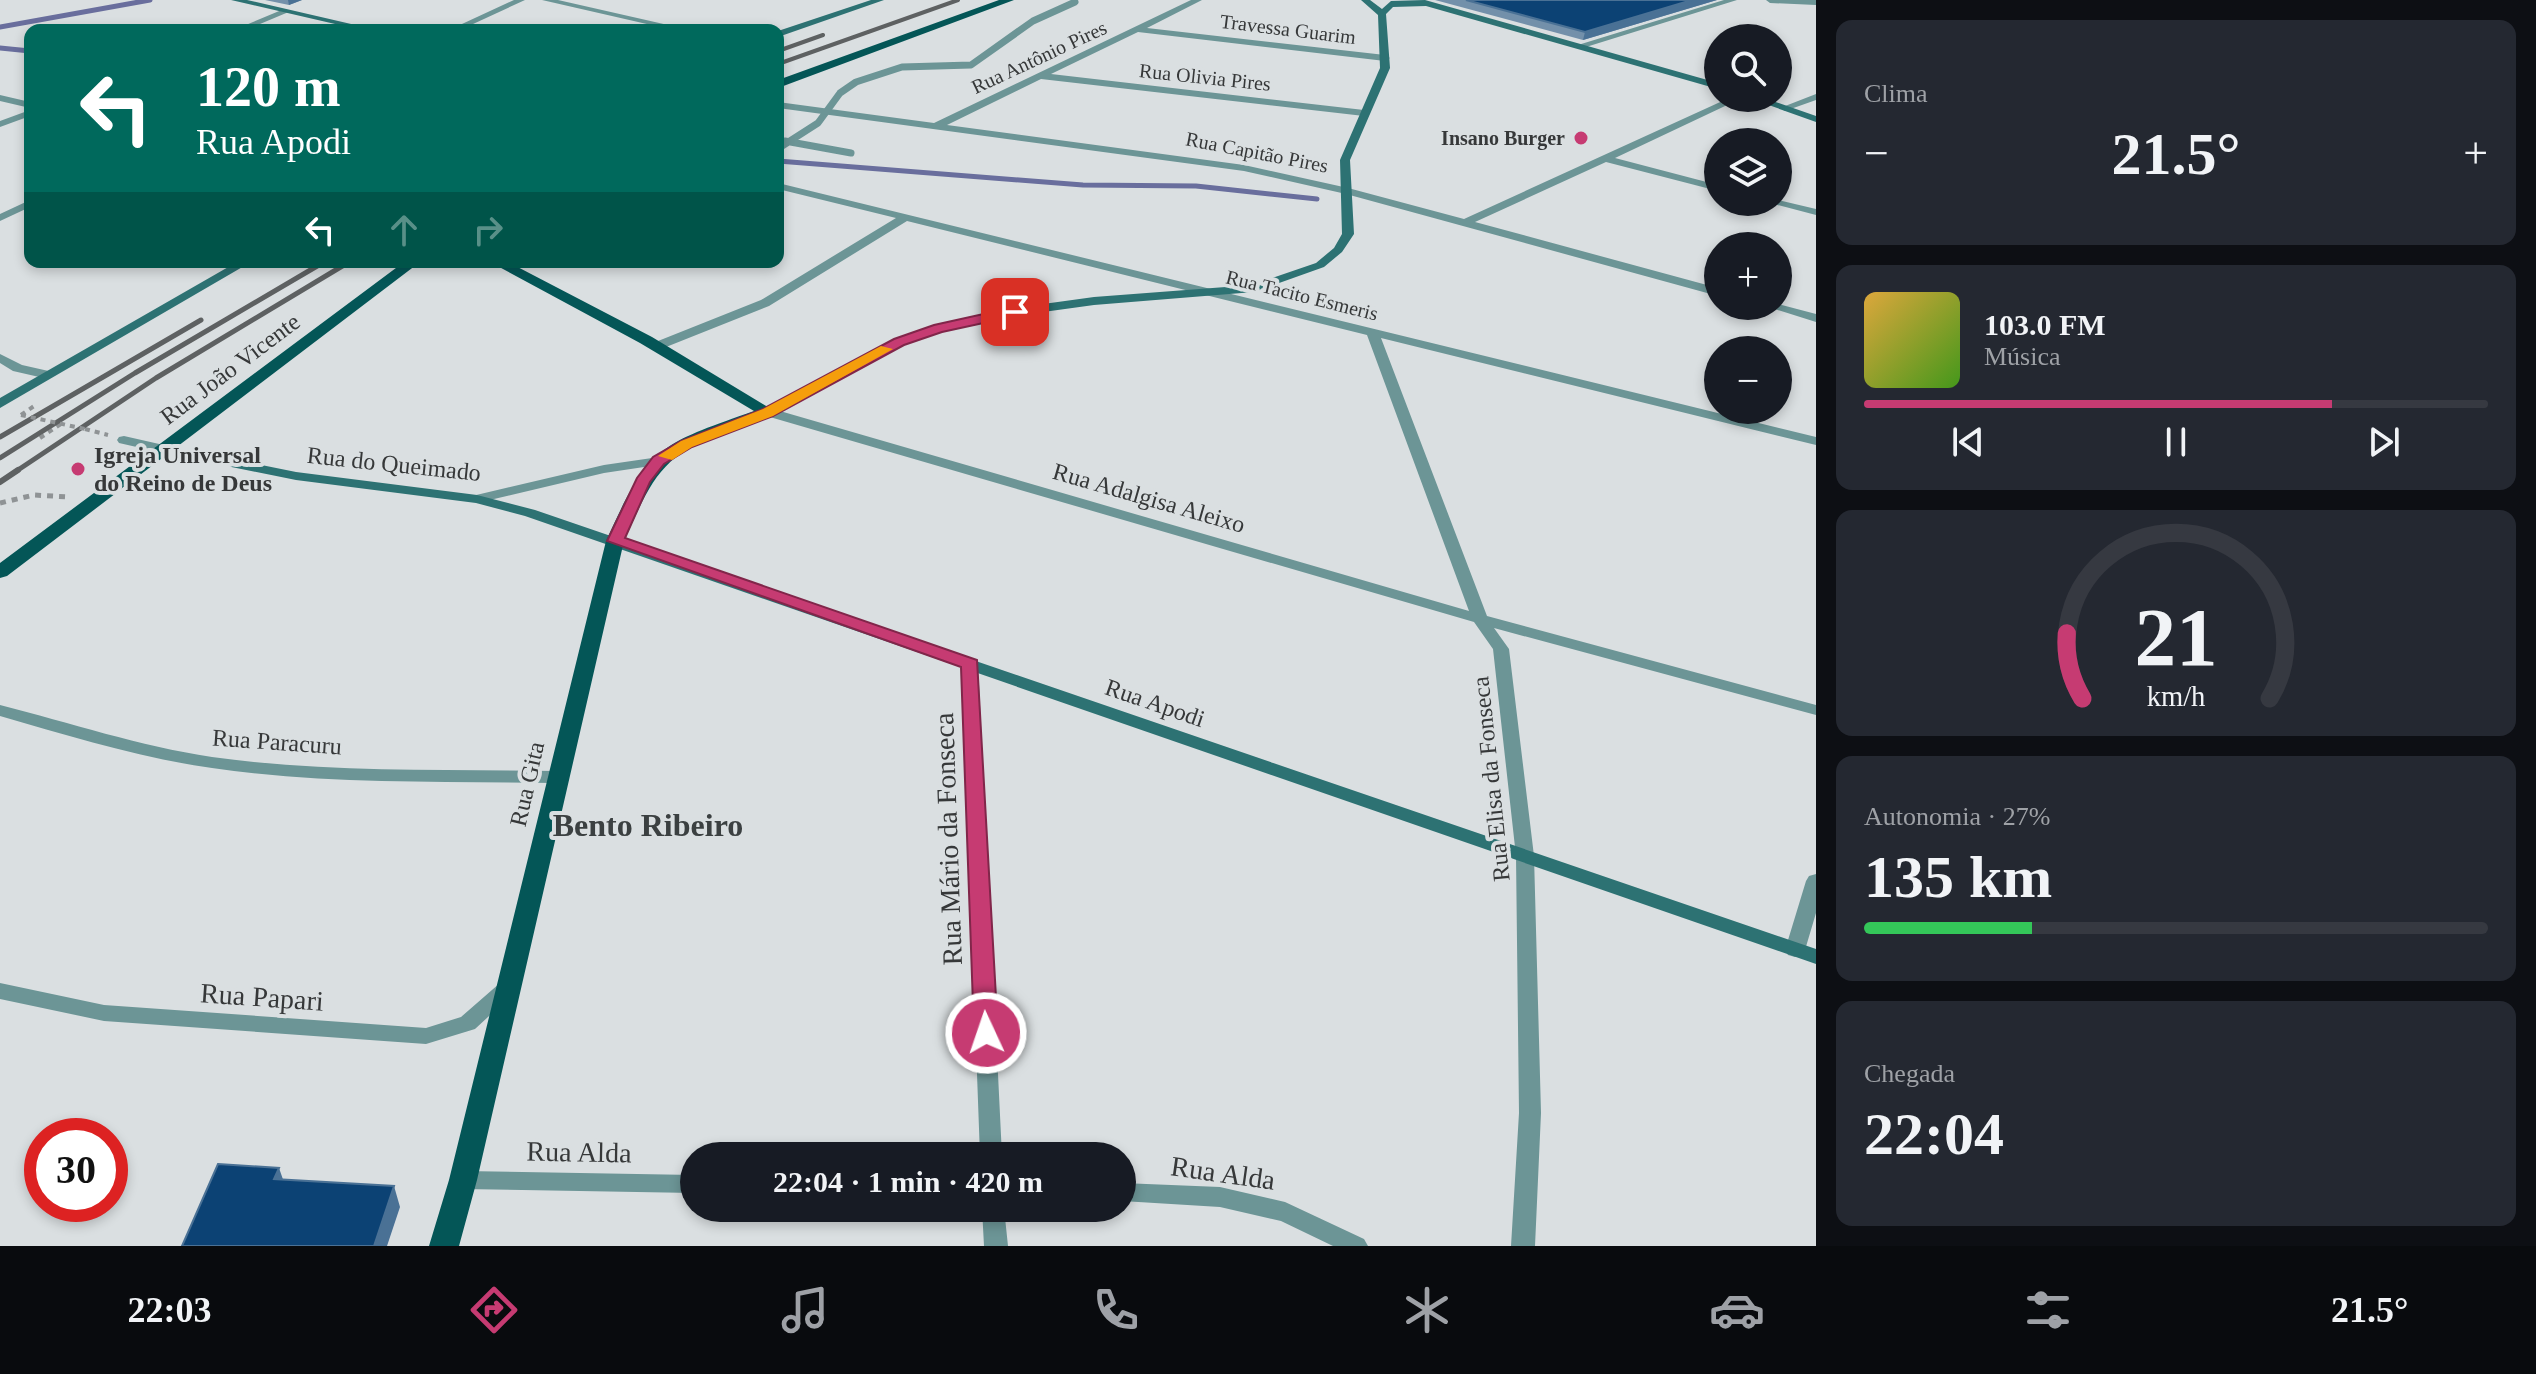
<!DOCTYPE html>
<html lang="pt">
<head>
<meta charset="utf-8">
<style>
	body { margin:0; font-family:Georgia,serif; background:#242831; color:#f1f3f6; height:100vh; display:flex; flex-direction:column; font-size:30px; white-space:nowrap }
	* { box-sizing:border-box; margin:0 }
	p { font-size:26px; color:#9ea1a6 }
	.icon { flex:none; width:44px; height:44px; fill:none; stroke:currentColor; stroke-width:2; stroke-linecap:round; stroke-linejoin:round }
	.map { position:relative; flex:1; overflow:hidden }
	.sheet { display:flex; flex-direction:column; gap:20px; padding:20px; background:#0d0f14; width:720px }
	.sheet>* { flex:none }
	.banner { position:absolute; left:24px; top:24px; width:760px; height:244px; border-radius:16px; box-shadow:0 4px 12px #0003; background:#00695c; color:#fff; overflow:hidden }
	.tools { position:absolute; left:1704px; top:24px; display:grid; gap:16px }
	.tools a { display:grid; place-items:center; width:88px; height:88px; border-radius:50%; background:#171b24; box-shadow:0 4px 12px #0003; font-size:40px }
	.speed { position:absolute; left:24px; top:1118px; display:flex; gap:16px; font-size:40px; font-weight:700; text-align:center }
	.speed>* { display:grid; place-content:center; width:104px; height:104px; border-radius:50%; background:#171b24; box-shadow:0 4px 12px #0003; line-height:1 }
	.speed .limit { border:12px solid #d22; background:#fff; color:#111 }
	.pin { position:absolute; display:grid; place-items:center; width:68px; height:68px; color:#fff; margin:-34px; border-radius:16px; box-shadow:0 4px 12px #0006 }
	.me { position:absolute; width:88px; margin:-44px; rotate:357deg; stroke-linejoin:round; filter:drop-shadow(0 0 6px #0008) }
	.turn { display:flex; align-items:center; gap:28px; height:168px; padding:0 40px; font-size:36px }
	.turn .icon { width:104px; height:104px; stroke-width:2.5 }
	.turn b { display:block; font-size:56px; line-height:68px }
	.lanes { display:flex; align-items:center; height:76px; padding:0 40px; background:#0003; justify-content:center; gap:40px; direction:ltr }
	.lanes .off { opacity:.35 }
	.big { font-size:60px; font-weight:800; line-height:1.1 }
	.sheet .card { flex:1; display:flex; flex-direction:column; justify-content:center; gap:12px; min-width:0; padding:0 28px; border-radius:16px; background:#242831 }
	.sheet .dial { align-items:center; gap:0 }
	.dial svg { height:208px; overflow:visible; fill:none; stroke:#363941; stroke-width:7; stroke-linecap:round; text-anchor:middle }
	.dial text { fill:#f1f3f6; stroke:none }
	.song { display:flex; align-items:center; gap:24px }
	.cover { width:96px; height:96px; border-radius:12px; background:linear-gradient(135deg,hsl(40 70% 55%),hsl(100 70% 35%)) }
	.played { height:8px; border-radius:4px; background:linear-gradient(90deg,#c63b72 75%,#363941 75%) }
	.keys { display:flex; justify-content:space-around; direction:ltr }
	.heat { display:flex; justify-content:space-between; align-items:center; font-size:44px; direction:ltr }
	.charge { height:12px; border-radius:6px; background:linear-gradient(90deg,#34c759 27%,#363941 0) }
	.trip { position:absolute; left:680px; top:1142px; width:456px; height:80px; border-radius:40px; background:#171b24; box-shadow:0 4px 12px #0003; font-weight:800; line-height:80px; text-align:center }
	.tab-bar { display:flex; height:128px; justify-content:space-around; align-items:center; background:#090b0e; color:#9ea1a6 }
	.tab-bar .icon { width:56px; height:56px }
	.tab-bar .active { color:#c63b72 }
	.tab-bar b { font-size:36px; color:#f1f3f6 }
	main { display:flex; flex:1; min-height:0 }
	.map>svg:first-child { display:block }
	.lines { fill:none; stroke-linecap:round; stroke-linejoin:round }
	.stream { stroke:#696e9d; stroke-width:5 }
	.path-far1 { stroke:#8f9395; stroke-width:4; stroke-dasharray:5 5; stroke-linecap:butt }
	.path { stroke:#8f9395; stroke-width:5; stroke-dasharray:6 6; stroke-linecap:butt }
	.lane { stroke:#6c9596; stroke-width:7 }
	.street { fill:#6c9596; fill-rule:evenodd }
	.secondary { fill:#2d7273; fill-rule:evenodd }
	.primary { fill:#045657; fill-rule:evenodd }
	.rail-far2 { stroke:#5e6162; stroke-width:4 }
	.rail-far1 { stroke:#5e6162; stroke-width:5 }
	.rail { stroke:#5e6162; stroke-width:6 }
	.path-bridge { stroke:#8f9395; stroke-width:4; stroke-dasharray:5 5; stroke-linecap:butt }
	.wall { fill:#7390aa }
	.shaded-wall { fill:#4a7195 }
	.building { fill:#0c4274; stroke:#4a7195; stroke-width:2 }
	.route { fill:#c63b72; stroke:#81264a; stroke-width:2 }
	.slow { fill:#f59e0b }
	.poi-dot { fill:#c63b72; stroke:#dadfe1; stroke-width:3 }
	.labels { text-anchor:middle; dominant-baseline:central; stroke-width:8; stroke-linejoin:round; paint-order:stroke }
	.far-street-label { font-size:20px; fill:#363839; stroke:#dadfe1 }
	.far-poi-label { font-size:20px; font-weight:bold; fill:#363839; stroke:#dadfe1; text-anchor:end }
	.street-label { font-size:24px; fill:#363839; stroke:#dadfe1 }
	.poi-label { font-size:24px; font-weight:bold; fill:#363839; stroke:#dadfe1; text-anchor:start }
	.near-street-label { font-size:28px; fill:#363839; stroke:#dadfe1 }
	.district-label { font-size:32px; font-weight:bold; fill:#3b4041; stroke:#dadfe1 }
</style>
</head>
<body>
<main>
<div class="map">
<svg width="1816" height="1246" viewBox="0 0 1816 1246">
	<rect width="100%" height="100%" fill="#dadfe1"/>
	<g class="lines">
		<path class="stream" d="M0,27L150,0
			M0,48L30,51
			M778,161L1083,185L1196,186L1317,199"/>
		<path class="path-far1" d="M21,415L37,404
			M85,429L108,435
			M40,438L61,424"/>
		<path class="path" d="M0,503L34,495L70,497"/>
		<path class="lane" d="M785,141L851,153
			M779,148L818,123L840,93L856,82L902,67L971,65L1033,21L1075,2"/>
		<path class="street" d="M514,0H525L460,30H449Z
			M542,0H558L690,30H673Z
			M1191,0H1202L1147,28L1385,55L1390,58L1385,61L1138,32L1051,74L1364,110L1369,113L1364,116L1041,79L947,125L1244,165L1348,188L1464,219L1729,98H1742L1615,158L1718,185V191L1606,162L1475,222L1718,288V296L1346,194L1244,171L778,108V102L934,123Z
			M1724,0H1737L1586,47L1578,45Z
			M1766,0H1816V5L1770,3Z
			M284,9L291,11L246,30H234Z
			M1816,94V100L1785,111L1780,108Z
			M0,95L30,102V108L0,101Z
			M30,110V116L0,127V121Z
			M778,183L1816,437V445L1381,338L1487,616L1816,705V715L1494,628L1509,649L1534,856L1541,1113L1535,1246H1511L1519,1113L1516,856L1493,649L1474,622L763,415L761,412L768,408L773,409L1469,611L1367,335L907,221L769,306L661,349H653V343L761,300L896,218L778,189Z
			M30,200V207L0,221V214Z
			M1778,200L1816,209V215L1766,202Z
			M1778,304L1816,314V322L1765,306Z
			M0,354L22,365L53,372L55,375L48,379L13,371L0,363Z
			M124,436L168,446L170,449L163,453L119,443L117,440L119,437Z
			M659,457L664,458L666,461L664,464L604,473L477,503L470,499L472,496L604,465Z
			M970,659L978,664L1002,1156H980L962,664Z
			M0,705C71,723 139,746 212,757C326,773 442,769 557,771L563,773L566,777L563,781L557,783C442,781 326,785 212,768C140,758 70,736 0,716Z
			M1816,874V913L1805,950L1802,955L1795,957L1788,955L1785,950L1806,881L1809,876Z
			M507,980L514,983L517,988L514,993L475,1029L426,1044L104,1021L0,999V983L104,1005L426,1028L461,1017L500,983Z
			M463,1171L694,1175V1193L463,1189L455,1187L452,1180L455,1173Z
			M1122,1183L1220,1187L1285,1202L1364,1239L1368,1246H1333L1281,1221L1220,1207L1122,1201Z
			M982,1208H1004L1008,1246H984Z"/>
		<path class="secondary" d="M231,0H247L377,30H361Z
			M871,0H884L778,37V31Z
			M1361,0H1370L1382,9L1391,1L1425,0L1718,83V89L1426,6L1393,7L1386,14L1390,68L1350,160L1354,234L1342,252L1324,267L1254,292L1094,305L1015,316L942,331L903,345L773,415H763V409L895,339L935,325L1015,308L1094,297L1252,285L1316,263L1334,248L1342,234L1340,160L1380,68L1378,15Z
			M1749,98H1764L1816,116V122Z
			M237,262H251L0,408V398Z
			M163,445L296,472L477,495L535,510L1816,949V964L525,516L476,503L296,480L158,452L156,449L158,446Z"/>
		<path class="primary" d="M999,0H1014L778,88V80Z
			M404,262H420L7,576L0,578V563Z
			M490,262H508L652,337L776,412C766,422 745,425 731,430C661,454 653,477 624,541L477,1180L459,1246H429L449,1180L606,541C649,446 658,445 754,411L640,343Z"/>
		<path class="rail-far2" d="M778,51L823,35
			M778,64L958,0"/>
		<path class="rail-far1" d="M0,437L201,320
			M0,458L135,373L324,262
			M15,472L156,378L349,262"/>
		<path class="rail" d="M0,482L18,470"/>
		<path class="path-bridge" d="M21,415L85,429"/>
	</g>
	<path class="wall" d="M265,0H302L289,5Z
		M1435,0H1717L1583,40Z"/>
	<path class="shaded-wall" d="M288,0H302L289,5Z
		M1692,0H1717L1583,40L1585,32Z
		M279,1168L286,1188L274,1179Z
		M394,1186L400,1207L387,1246H374Z"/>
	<path class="building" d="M1466,0H1692L1585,32Z
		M218,1164L279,1168L274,1179L394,1186L374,1246H182Z"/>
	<path class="route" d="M1015,307L1020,309V315L942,332L904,345L773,416L692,447L664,464L650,482L625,538L977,660L998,1033L994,1039H977L974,1033L961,667L607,541L637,478L653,457L681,441L763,409L894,339L934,325Z"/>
	<path class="slow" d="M881,346L893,349L773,416L692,447L672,460L658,456L681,441L763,409Z"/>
	<g class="poi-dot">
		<circle cx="1581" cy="138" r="8"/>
		<circle cx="78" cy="469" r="8"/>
	</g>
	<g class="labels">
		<g class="far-street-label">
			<text transform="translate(1288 29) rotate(7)">Travessa Guarim</text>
			<text transform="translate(1039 57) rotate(-25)">Rua Antônio Pires</text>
			<text transform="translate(1205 77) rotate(6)">Rua Olivia Pires</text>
			<text transform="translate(1257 152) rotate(11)">Rua Capitão Pires</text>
			<text transform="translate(1302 295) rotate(14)">Rua Tacito Esmeris</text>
		</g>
		<g class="far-poi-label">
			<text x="1565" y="138">Insano Burger</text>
		</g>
		<g class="street-label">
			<text transform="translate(230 369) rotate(-37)">Rua João Vicente</text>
			<text transform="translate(394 464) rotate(6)">Rua do Queimado</text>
			<text transform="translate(1149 498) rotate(16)">Rua Adalgisa Aleixo</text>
			<text transform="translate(1155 703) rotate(19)">Rua Apodi</text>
			<text transform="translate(277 742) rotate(4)">Rua Paracuru</text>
			<text transform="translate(1491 779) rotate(-96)">Rua Elisa da Fonseca</text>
			<text transform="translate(527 784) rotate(-77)">Rua Gita</text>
		</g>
		<g class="poi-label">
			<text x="94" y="455">Igreja Universal<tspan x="94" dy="28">do Reino de Deus</tspan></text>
		</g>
		<g class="near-street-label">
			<text transform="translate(948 839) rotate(-92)">Rua Mário da Fonseca</text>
			<text transform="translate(262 997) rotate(4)">Rua Papari</text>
			<text transform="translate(579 1152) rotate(1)">Rua Alda</text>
			<text transform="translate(1223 1173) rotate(8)">Rua Alda</text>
		</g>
		<g class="district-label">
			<text x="648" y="825">Bento Ribeiro</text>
		</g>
	</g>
</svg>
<div class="tools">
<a><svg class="icon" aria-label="search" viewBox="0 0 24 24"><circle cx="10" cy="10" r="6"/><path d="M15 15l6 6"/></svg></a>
<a><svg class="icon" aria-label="layers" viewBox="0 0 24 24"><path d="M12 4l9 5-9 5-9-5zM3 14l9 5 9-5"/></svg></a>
<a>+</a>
<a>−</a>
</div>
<div class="speed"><div class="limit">30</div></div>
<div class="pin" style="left:1015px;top:312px;background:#d93025"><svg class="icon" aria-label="arrive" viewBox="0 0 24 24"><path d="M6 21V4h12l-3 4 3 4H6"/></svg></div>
<svg class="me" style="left:986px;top:1033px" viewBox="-20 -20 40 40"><circle r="17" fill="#c63b72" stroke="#fff" stroke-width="3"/><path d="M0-11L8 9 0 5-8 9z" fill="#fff"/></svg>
<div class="trip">22:04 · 1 min · 420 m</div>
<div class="banner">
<div class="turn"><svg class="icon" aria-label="left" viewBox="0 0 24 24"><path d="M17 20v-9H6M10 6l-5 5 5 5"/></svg><div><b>120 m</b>Rua Apodi</div></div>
<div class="lanes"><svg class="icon" aria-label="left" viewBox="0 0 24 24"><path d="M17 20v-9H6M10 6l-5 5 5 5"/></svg><svg class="icon off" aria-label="ahead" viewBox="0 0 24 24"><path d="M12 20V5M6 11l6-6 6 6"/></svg><svg class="icon off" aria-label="right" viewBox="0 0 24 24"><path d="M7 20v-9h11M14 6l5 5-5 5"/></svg></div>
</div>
</div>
<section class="sheet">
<div class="card"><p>Clima</p>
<div class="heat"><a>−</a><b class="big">21.5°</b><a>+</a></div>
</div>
<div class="card">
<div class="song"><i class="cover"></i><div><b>103.0 FM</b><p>Música</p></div></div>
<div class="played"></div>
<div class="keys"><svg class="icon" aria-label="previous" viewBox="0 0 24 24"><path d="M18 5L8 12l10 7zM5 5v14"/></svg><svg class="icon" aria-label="pause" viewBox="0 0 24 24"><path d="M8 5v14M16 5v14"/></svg><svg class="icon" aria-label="next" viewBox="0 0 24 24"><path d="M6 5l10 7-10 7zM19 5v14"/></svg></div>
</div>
<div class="card dial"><svg viewBox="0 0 100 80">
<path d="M14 69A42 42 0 1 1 86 69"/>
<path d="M14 69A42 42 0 0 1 8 44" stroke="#c63b72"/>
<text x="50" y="56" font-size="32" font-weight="700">21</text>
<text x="50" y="72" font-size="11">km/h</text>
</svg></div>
<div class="card"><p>Autonomia · 27%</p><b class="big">135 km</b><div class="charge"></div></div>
<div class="card"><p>Chegada</p><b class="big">22:04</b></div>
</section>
</main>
<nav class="tab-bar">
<b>22:03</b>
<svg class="icon active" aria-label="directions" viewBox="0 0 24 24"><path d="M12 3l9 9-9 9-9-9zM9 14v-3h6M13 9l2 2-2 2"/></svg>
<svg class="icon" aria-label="music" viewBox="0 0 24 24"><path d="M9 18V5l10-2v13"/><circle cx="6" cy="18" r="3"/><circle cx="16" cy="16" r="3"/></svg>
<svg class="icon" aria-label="phone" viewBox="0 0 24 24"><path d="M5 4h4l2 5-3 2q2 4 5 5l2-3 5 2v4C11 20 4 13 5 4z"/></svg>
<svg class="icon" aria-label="climate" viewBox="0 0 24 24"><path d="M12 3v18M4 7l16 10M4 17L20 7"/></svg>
<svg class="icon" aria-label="car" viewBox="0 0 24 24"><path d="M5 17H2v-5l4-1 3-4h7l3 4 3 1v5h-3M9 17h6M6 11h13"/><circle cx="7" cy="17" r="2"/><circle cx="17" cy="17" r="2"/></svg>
<svg class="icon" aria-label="filters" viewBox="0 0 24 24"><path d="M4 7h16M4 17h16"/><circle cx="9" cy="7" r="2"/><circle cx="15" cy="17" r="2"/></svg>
<b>21.5°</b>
</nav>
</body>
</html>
